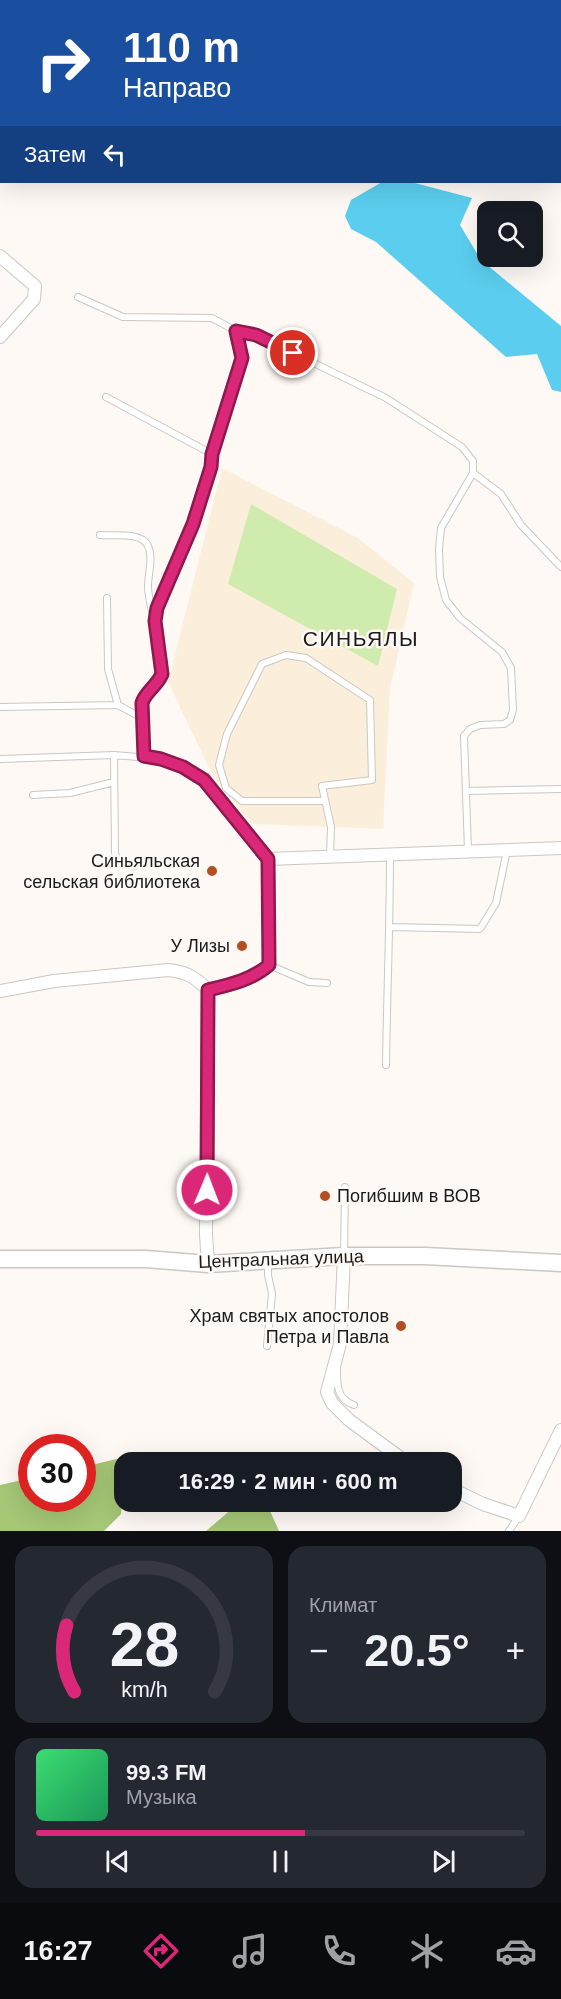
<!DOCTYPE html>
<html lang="ru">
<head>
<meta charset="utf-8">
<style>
	body { margin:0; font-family:Arial,sans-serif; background:#242831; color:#f1f3f6; height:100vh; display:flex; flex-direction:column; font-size:22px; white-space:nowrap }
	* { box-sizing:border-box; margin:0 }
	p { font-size:20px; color:#9ea1a6 }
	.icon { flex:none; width:33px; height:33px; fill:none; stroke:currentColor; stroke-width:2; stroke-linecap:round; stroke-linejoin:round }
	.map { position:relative; height:1531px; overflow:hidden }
	.side { display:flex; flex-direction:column; gap:15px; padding:15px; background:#0d0f14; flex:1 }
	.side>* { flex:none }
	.guide { position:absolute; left:0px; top:0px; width:561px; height:183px; box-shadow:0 6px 24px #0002; background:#1a4fa0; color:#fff; overflow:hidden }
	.tools { position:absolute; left:477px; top:201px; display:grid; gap:12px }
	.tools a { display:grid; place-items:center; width:66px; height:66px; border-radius:12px; background:#171b24; box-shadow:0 6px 24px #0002; font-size:30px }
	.speed { position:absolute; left:18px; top:1434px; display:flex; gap:12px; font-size:30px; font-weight:700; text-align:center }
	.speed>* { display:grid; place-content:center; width:78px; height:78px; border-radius:50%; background:#171b24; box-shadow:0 6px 24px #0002; line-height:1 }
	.speed .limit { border:9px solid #d22; background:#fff; color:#111 }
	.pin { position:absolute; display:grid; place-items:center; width:51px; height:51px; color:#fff; margin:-26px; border:3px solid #fff; border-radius:50%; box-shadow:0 2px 6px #0007 }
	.me { position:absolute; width:66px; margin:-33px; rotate:1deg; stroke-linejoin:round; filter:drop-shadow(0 0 4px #0008) }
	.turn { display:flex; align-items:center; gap:21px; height:126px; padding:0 24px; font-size:27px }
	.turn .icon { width:78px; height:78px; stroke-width:2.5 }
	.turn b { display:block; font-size:42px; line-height:51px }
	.then { display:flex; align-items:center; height:57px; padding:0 24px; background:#0003; gap:12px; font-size:22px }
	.big { font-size:45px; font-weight:600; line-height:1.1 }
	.side .widget { flex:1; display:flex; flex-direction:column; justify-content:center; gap:9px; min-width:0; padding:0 21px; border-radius:18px; background:#242831 }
	.side .dial { align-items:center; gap:0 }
	.dial svg { height:156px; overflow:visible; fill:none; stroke:#363941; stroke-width:7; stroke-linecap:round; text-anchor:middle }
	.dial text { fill:#f1f3f6; stroke:none }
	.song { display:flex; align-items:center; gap:18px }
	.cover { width:72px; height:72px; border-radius:9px; background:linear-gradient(135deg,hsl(140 70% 55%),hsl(150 70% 35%)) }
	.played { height:6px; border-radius:3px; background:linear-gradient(90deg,#db2777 55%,#363941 55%) }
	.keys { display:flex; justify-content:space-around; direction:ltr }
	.heat { display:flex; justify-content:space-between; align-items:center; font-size:33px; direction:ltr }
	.side .tiles { flex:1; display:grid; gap:15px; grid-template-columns:1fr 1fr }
	.widget:last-child { grid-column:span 2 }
	.trip { position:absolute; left:114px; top:1452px; width:348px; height:60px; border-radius:18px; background:#171b24; box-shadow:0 6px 24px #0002; font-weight:600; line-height:60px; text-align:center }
	.tabs { display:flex; height:96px; justify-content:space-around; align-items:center; background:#090b0e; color:#9ea1a6 }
	.tabs .icon { width:42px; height:42px }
	.tabs .on { color:#db2777 }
	.tabs b { font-size:27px; color:#f1f3f6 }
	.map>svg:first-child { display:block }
	.education { fill:#fbefdb }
	.green { fill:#cfebad }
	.forest { fill:#a5c776 }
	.water { fill:#5bceef }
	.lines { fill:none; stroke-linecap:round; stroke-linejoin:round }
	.stream { stroke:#5bceef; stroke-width:4 }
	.lane-casing { stroke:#cbc7c2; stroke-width:8 }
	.street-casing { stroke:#cbc7c2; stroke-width:14 }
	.secondary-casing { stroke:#cbc7c2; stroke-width:19 }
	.lane { stroke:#fff; stroke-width:6 }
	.street { stroke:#fff; stroke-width:12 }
	.secondary { stroke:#fff; stroke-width:16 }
	.route-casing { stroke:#8e194d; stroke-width:15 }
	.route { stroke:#db2777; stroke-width:10 }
	.poi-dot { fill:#b44e23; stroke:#fff9f5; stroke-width:2 }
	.labels { text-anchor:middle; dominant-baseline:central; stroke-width:5; stroke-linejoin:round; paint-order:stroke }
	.poi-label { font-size:18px; fill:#1d1b1a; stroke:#fff9f5; text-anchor:end }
	.street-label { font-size:18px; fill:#1d1b1a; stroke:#fff9f5 }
	.quarter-label { font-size:21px; letter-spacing:1.5px; fill:#1d1b1a; stroke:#fff9f5 }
</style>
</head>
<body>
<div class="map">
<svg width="561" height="1531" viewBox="0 0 561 1531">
	<rect width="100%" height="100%" fill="#fff9f5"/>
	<path class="education" d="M222,468L358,538L414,583L390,689L383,829L252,824L213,776L168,682Z"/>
	<path class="green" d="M251,504L397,589L378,666L228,584Z"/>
	<path class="forest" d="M125,1457L121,1514L104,1531H0V1485L31,1478L32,1498H82L83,1467Z
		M233,1508L270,1511L279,1531H206Z"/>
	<path class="water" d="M382,182H411L472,198L460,225L481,260L561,326V392L552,390L537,354L506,357L376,242L351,229L345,216L351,200Z"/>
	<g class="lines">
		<path class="stream" d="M220,0V2"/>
		<defs>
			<path id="lane" d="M78,297L123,317L212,318L236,331L242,358L212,454L211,467L193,524L157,608L155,621L162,674C157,686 144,692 142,703L144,756
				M236,331L256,335L386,398L462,447L473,461V473L441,528L439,549L440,577L446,600L460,618L502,652L511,668L513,710L510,720L504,724L480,725L470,729L464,736L468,851
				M106,397L212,454
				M473,473L501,494L521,525L561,567
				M100,535C113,536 133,533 143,540C156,549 148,573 148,586C148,597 151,608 154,619
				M107,598L108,669L118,705L142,718
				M0,707L118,705
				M114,755L115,853C118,863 124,864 134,866
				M0,759L114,755L161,759L183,767L204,781L268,859
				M466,791L561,789
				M33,795L70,793L114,782
				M325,801H242L226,788L219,765L227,734L262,664L286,655L306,658L370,700L372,780L322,786L331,827L330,856
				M391,927L480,929L496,903L507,850
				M269,965L309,982L327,983
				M386,1065C387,994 390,924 390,853
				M344,1256L345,1187
				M267,1346L272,1294L268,1275V1262
				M337,1370C337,1386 337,1399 354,1405
				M509,1531L519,1516"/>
			<path id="street" d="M0,256L35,286L34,299L0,337
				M208,990C229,985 252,980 269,965L268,859L561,848
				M0,991L54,981L168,970C187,972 195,977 208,990L206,1235L208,1264
				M344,1256L340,1344L327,1392L332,1403L349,1420L406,1462
				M452,1489L483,1504L519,1516L561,1430"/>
			<path id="secondary" d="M0,1259H146L208,1264L344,1256H425L561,1263"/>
		</defs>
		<use href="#lane" class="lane-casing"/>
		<use href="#street" class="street-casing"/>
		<use href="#secondary" class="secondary-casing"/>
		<use href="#lane" class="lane"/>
		<use href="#street" class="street"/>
		<use href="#secondary" class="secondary"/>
	</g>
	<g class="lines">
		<defs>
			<path id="route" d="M207,1190L208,990C229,985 252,980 269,965L268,859L204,780L183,767L161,759L144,756L142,703C145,692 157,686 162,674L155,621L157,608L193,524L211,467L212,454L242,358L236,331L256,335L293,353"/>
		</defs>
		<use href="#route" class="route-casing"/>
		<use href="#route" class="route"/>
	</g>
	<g class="poi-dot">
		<circle cx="212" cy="871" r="6"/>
		<circle cx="242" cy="946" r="6"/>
		<circle cx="325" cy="1196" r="6"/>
		<circle cx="401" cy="1326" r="6"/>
	</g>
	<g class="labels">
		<g class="poi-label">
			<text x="200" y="861">Синьяльская<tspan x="200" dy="21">сельская библиотека</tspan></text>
			<text x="230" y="946">У Лизы</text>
			<text x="337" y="1196" text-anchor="start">Погибшим в ВОВ</text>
			<text x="389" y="1316">Храм святых апостолов<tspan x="389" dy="21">Петра и Павла</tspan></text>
		</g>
		<g class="street-label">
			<text transform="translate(281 1259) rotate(-2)">Центральная улица</text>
		</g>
		<g class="quarter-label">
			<text x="361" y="638">СИНЬЯЛЫ</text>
		</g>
	</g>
</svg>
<div class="tools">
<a><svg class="icon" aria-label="search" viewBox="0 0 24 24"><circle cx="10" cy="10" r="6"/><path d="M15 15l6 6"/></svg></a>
</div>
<div class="speed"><div class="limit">30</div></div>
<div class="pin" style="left:293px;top:353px;background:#d93025"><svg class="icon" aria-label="arrive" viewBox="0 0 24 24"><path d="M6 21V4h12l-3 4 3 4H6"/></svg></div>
<svg class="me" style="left:207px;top:1190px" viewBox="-20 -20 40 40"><circle r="17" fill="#db2777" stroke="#fff" stroke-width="3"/><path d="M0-11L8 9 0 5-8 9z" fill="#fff"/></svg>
<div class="trip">16:29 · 2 мин · 600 m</div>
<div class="guide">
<div class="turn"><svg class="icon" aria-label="right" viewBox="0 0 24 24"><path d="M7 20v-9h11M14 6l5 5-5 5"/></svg><div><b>110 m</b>Направо</div></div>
<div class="then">Затем<svg class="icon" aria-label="left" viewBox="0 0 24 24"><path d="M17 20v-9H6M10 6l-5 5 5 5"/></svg></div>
</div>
</div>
<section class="side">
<div class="tiles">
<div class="widget dial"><svg viewBox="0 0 100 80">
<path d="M14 69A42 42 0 1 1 86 69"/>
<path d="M14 69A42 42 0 0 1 10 35" stroke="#db2777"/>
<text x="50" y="56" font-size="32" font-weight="700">28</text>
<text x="50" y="72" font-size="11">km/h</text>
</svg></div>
<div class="widget"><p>Климат</p>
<div class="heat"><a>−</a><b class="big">20.5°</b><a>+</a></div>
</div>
<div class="widget">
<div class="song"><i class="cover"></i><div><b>99.3 FM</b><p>Музыка</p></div></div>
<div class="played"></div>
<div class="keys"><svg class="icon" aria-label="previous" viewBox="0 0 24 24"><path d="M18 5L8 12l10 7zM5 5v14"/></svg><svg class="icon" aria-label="pause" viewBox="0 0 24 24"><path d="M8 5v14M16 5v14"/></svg><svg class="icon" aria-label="next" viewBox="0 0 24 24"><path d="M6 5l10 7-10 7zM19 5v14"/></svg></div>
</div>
</div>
</section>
<nav class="tabs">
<b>16:27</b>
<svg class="icon on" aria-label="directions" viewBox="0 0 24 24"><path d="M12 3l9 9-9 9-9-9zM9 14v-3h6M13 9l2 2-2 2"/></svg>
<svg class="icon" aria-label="music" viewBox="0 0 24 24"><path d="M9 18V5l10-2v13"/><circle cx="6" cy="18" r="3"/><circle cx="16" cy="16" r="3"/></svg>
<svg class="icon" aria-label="phone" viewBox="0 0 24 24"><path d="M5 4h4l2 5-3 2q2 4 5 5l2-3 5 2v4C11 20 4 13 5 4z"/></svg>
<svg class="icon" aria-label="climate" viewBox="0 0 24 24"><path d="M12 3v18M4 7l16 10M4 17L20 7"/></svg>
<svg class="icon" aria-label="car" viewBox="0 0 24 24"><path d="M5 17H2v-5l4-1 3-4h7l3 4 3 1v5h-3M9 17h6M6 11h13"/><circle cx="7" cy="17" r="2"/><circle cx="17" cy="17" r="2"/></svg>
</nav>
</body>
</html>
